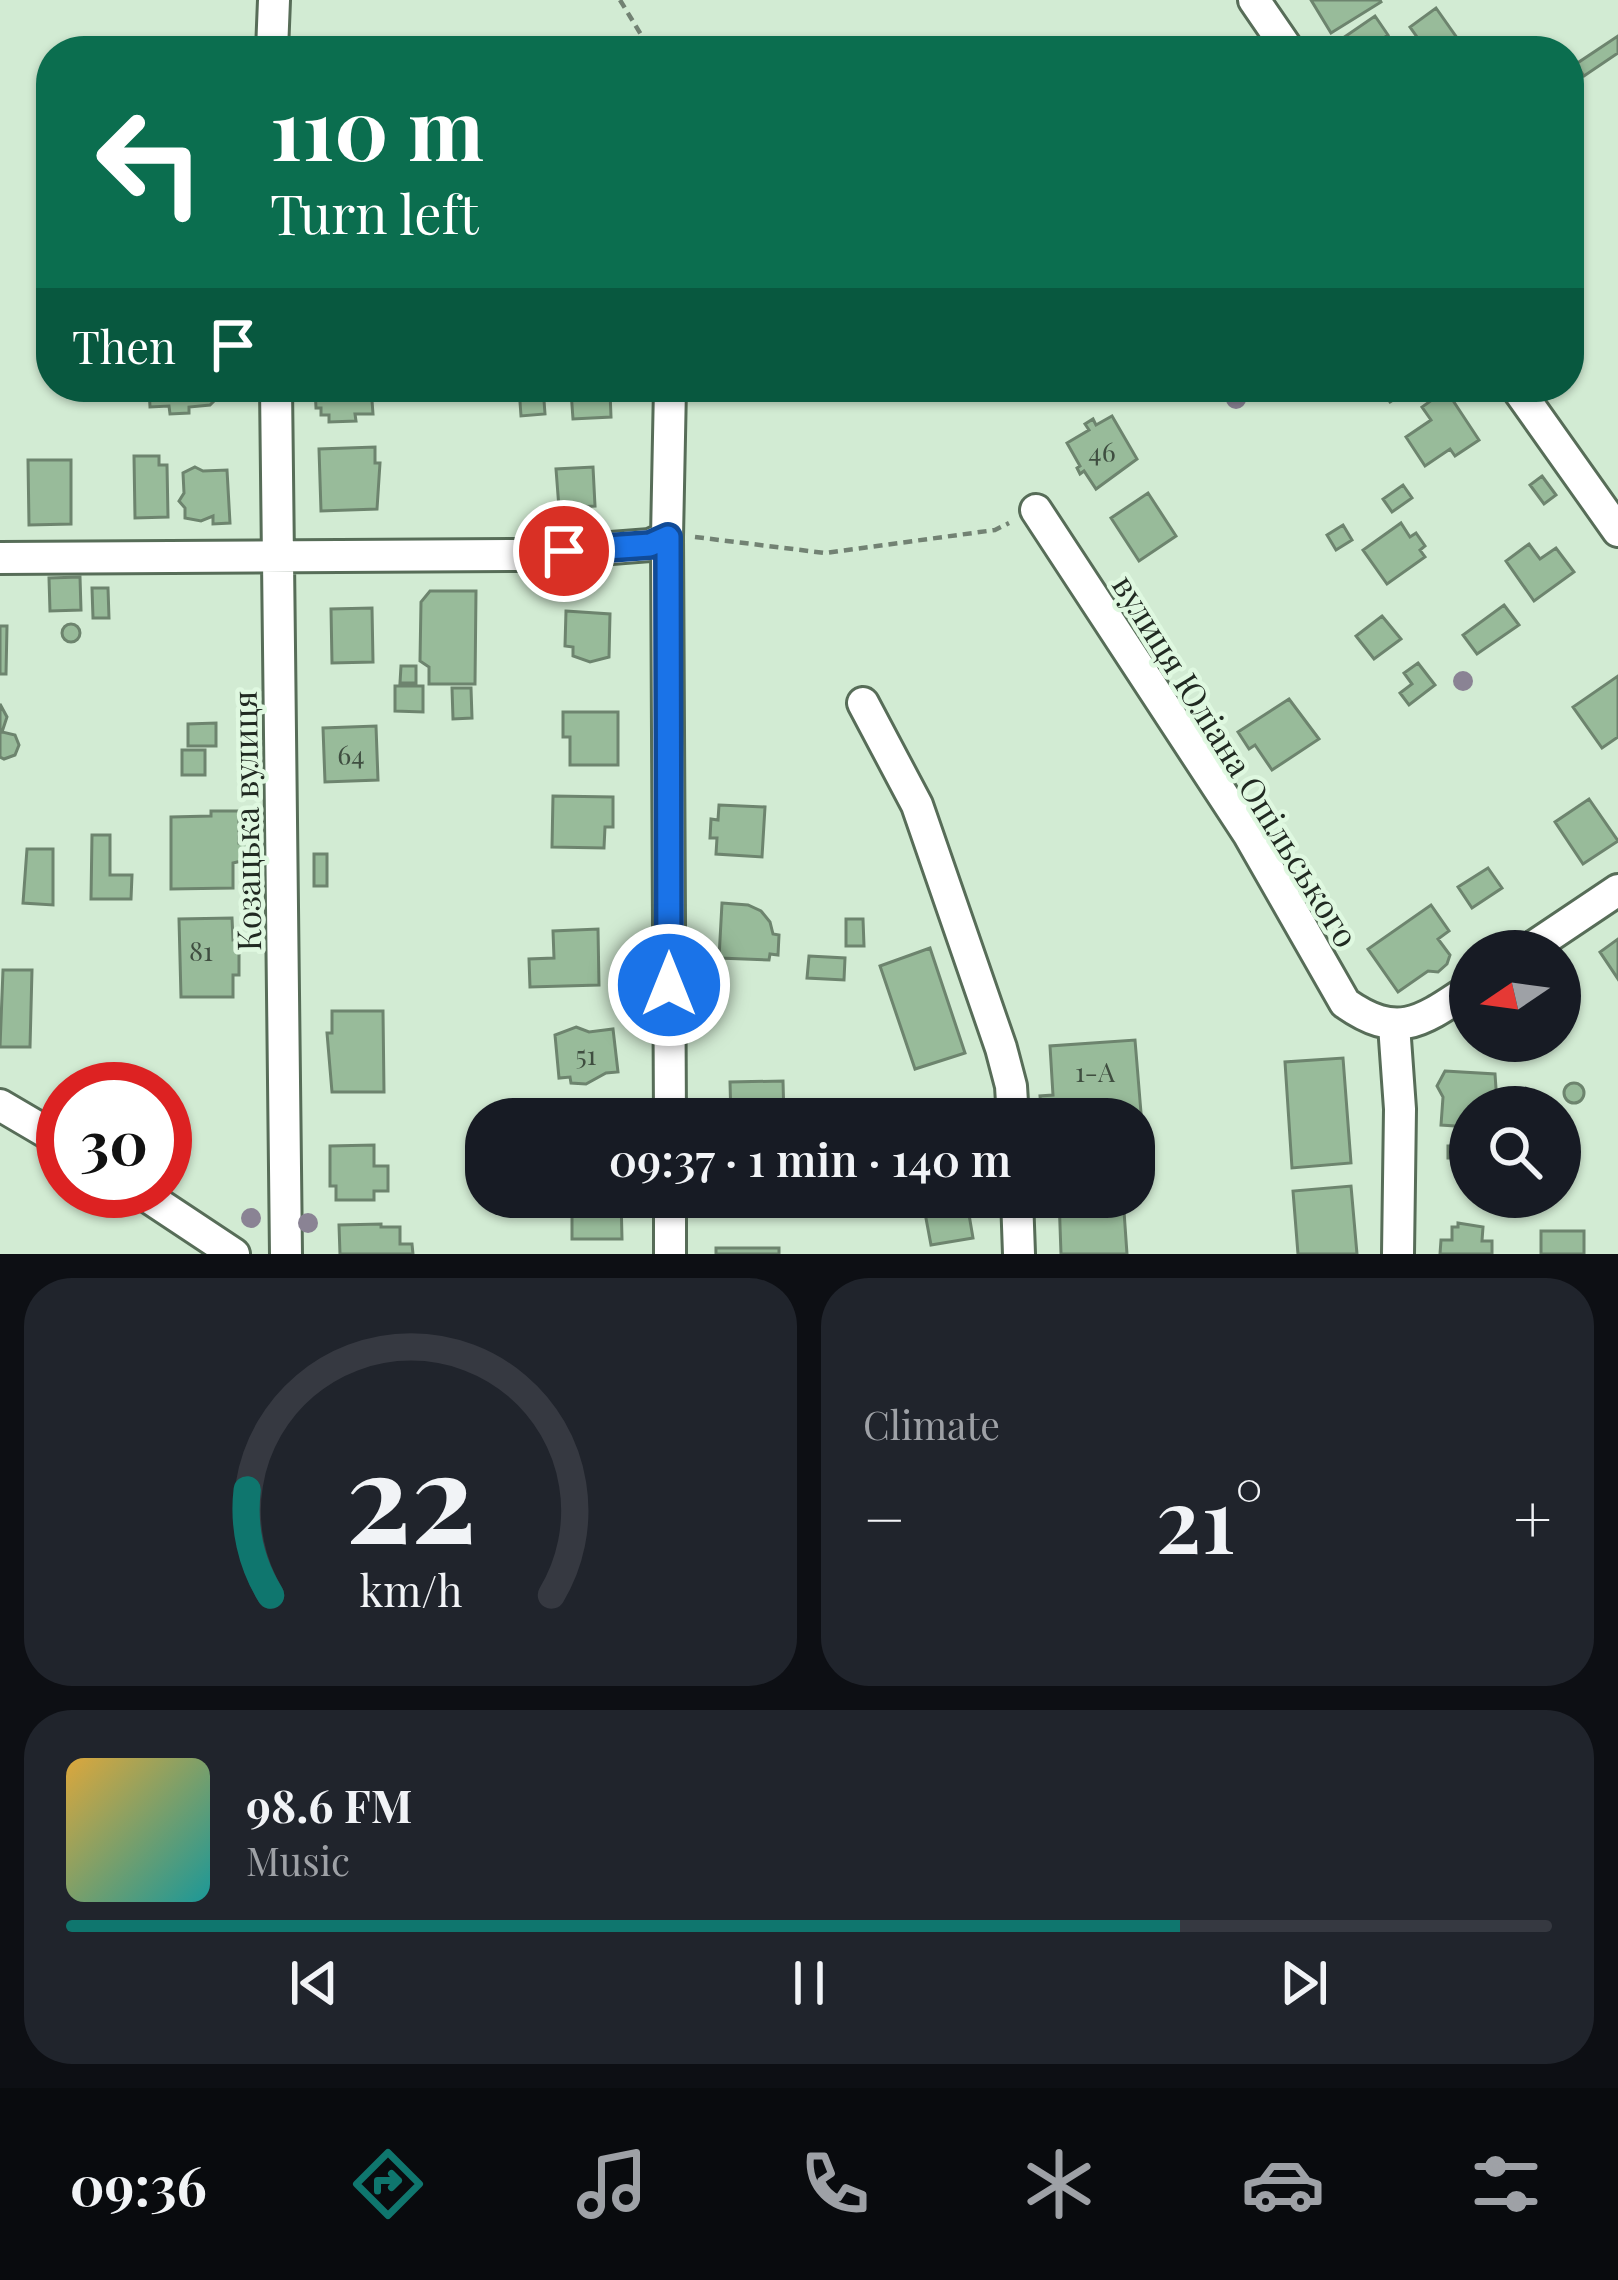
<!DOCTYPE html>
<html lang="en">
<head>
<meta charset="utf-8">
<style>
	body { margin:0; font-family:"Playfair Display",serif; background:#20242c; color:#f1f3f6; height:100vh; display:flex; flex-direction:column; font-size:45px; white-space:nowrap }
	* { box-sizing:border-box; margin:0 }
	p { font-size:39px; color:#9ea1a6 }
	.icon { flex:none; width:66px; height:66px; fill:none; stroke:currentColor; stroke-width:2; stroke-linecap:round; stroke-linejoin:round }
	.map { position:relative; height:1254px; overflow:hidden }
	.drawer { display:flex; flex-direction:column; gap:24px; padding:24px; background:#0d0f14; flex:1 }
	.drawer>* { flex:none }
	.hud { position:absolute; left:36px; top:36px; width:1548px; height:366px; border-radius:48px; box-shadow:0 3px 9px #0004; background:#0b6e4f; color:#fff; overflow:hidden }
	.needle { width:78px; rotate:257deg }
	.controls { position:absolute; left:1449px; top:930px; display:grid; gap:24px }
	.controls a { display:grid; place-items:center; width:132px; height:132px; border-radius:50%; background:#171b24; box-shadow:0 3px 9px #0004; font-size:60px }
	.speed { position:absolute; left:36px; top:1062px; display:flex; gap:24px; font-size:60px; font-weight:700; text-align:center }
	.speed>* { display:grid; place-content:center; width:156px; height:156px; border-radius:50%; background:#171b24; box-shadow:0 3px 9px #0004; line-height:1 }
	.speed .limit { border:18px solid #d22; background:#fff; color:#111 }
	.pin { position:absolute; display:grid; place-items:center; width:102px; height:102px; color:#fff; margin:-51px; border:6px solid #fff; border-radius:50%; box-shadow:0 3px 12px #0007 }
	.me { position:absolute; width:132px; margin:-66px; rotate:0deg; stroke-linejoin:round; filter:drop-shadow(0 0 9px #0008) }
	.turn { display:flex; align-items:center; gap:42px; height:252px; padding:0 36px; font-size:54px }
	.turn .icon { width:156px; height:156px; stroke-width:2.5 }
	.turn b { display:block; font-size:84px; line-height:102px }
	.then { display:flex; align-items:center; height:114px; padding:0 36px; background:#0003; gap:24px; font-size:45px }
	.big { font-size:90px; font-weight:600; line-height:1.1 }
	.drawer .tile { flex:1; display:flex; flex-direction:column; justify-content:center; gap:18px; min-width:0; padding:0 42px; border-radius:48px; background:#20242c }
	.drawer .dial { align-items:center; gap:0 }
	.dial svg { height:312px; overflow:visible; fill:none; stroke:#363941; stroke-width:7; stroke-linecap:round; text-anchor:middle }
	.dial text { fill:#f1f3f6; stroke:none }
	.song { display:flex; align-items:center; gap:36px }
	.cover { width:144px; height:144px; border-radius:18px; background:linear-gradient(135deg,hsl(40 70% 55%),hsl(180 70% 35%)) }
	.played { height:12px; border-radius:6px; background:linear-gradient(90deg,#0f766e 75%,#363941 75%) }
	.keys { display:flex; justify-content:space-around; direction:ltr }
	.heat { display:flex; justify-content:space-between; align-items:center; font-size:66px; direction:ltr }
	.drawer .tiles { flex:1; display:grid; gap:24px; grid-template-columns:1fr 1fr }
	.tile:last-child { grid-column:span 2 }
	.trip { position:absolute; left:465px; top:1098px; width:690px; height:120px; border-radius:48px; background:#171b24; box-shadow:0 3px 9px #0004; font-weight:600; line-height:120px; text-align:center }
	.tab-bar { display:flex; height:192px; justify-content:space-around; align-items:center; background:#090b0e; color:#9ea1a6 }
	.tab-bar .icon { width:84px; height:84px }
	.tab-bar .on { color:#0f766e }
	.tab-bar b { font-size:54px; color:#f1f3f6 }
	.map>svg:first-child { display:block }
	.building { fill:#98bb9a; stroke:#6d846e; stroke-width:3 }
	.lines { fill:none; stroke-linecap:round; stroke-linejoin:round }
	.minor-casing { stroke:#576d58; stroke-width:36 }
	.path { stroke:#728273; stroke-width:4.5; stroke-dasharray:9 6; stroke-linecap:butt }
	.minor { stroke:#fff; stroke-width:30 }
	.tree { fill:#8a8394 }
	.route-casing { stroke:#114b97; stroke-width:30 }
	.route { stroke:#1a73e8; stroke-width:21 }
	.labels { text-anchor:middle; dominant-baseline:central; stroke-width:9; stroke-linejoin:round; paint-order:stroke }
	.number-label { font-size:27px; fill:#3f4e40 }
	.street-label { font-size:33px; fill:#212a22; stroke:#dff8e0 }
</style>
</head>
<body>
<div class="map">
<svg width="1618" height="1254" viewBox="0 0 1618 1254">
	<rect width="100%" height="100%" fill="#d2ebd3"/>
	<path class="building" d="M1311,0H1380L1381,2L1331,33Z
		M1436,8L1462,45L1454,51H1427L1410,27Z
		M1375,16L1388,35L1365,51H1324Z
		M1618,36V53L1584,76L1576,64Z
		M158,387H218L219,396L210,405L189,407V413L170,414L169,406L150,407L149,388Z
		M315,387H371L373,414H355L356,421L329,422V415H321V408H316Z
		M543,387L545,414L521,416L519,388Z
		M560,387H620V390L610,391L611,417L573,419L571,391L561,392Z
		M1380,387H1414L1390,402Z
		M1446,390L1479,440L1455,456L1450,449L1425,466L1406,437L1431,420L1422,407Z
		M1112,416L1137,459L1096,489L1084,471L1080,474L1077,468L1080,466L1067,443L1089,430L1085,424L1093,419L1096,425Z
		M375,447V463H380L377,509L321,511L319,449Z
		M134,456H159V465H167L168,517L135,518Z
		M28,460H71V524L29,525Z
		M195,467L203,471L227,470L230,523L213,524V516L201,521L185,518V508L179,501L184,493L183,473Z
		M593,467L595,506L559,508L556,469Z
		M1542,476L1556,495L1544,504L1530,485Z
		M1403,485L1412,498L1392,512L1383,499Z
		M1148,493L1176,536L1139,561L1111,518Z
		M1401,523L1410,537L1416,533L1425,546L1420,550L1425,557L1387,584L1363,550Z
		M1343,525L1352,540L1336,550L1327,535Z
		M1529,544L1540,559L1556,548L1574,572L1534,601L1506,561Z
		M80,577L81,610L50,611L49,578Z
		M92,588H108L109,618H93Z
		M430,591H476L475,684H429V667L420,661L421,602Z
		M1504,605L1519,625L1477,654L1463,635Z
		M372,608L373,662L332,663L331,609Z
		M566,611L610,614L609,657L590,662L573,656V647L565,646Z
		M1382,616L1401,639L1374,659L1356,636Z
		M62 633a9 9 0 1 1 18 0a9 9 0 1 1-18 0Z
		M0,626H7L6,674H0Z
		M1418,663L1435,685L1409,705L1400,693L1412,684L1404,673Z
		M401,666H416V683H400Z
		M1618,676V737L1602,748L1573,707Z
		M395,686H423V712L395,711Z
		M452,688H471L472,718L453,719Z
		M1289,699L1319,739L1272,770L1255,745L1249,749L1238,732Z
		M0,704L7,717L2,732L15,735L19,745L15,755L4,759L0,757Z
		M563,712H618V765H570V737H563Z
		M216,723V746H188V724Z
		M376,726L378,780L325,782L323,728Z
		M182,750H205V775H182Z
		M553,796L613,797V827H605L604,848L552,847Z
		M1589,799L1618,841L1583,864L1555,822Z
		M719,805L765,807L762,857L716,854L717,838H710L711,819L718,820Z
		M211,811H239V843H250V859L233,863V888L171,889V817L211,816Z
		M92,835H110V875H132L131,899H91Z
		M27,849H53V905L23,903Z
		M314,854H327V886H314Z
		M1488,868L1502,888L1472,908L1458,887Z
		M722,903L748,905L761,911L770,922L773,934L779,935L778,955L770,954L769,960L719,958Z
		M1431,905L1449,931L1438,939L1450,955L1447,964L1438,972L1428,971L1398,992L1368,949Z
		M232,918L233,940H239V975H233V997H181L179,919Z
		M846,919H863L864,946H846Z
		M598,929L599,985L530,987L529,959L554,958L553,931Z
		M1618,939V979L1600,952Z
		M930,948L965,1053L915,1069L880,966Z
		M809,956L845,958L844,980L807,978Z
		M3,970H32L30,1047H0Z
		M332,1011H383L384,1092H332L327,1033H332Z
		M576,1027L589,1032L613,1029L618,1072L606,1073L586,1084L571,1083L570,1077L559,1078L555,1035Z
		M1135,1040L1142,1125H1134V1119H1042L1040,1096L1053,1095L1050,1046Z
		M1343,1058L1351,1163L1292,1168L1285,1062Z
		M1445,1071L1495,1074L1497,1103L1494,1107H1470V1127L1441,1125L1443,1097L1437,1086Z
		M783,1081L784,1119H731L730,1082Z
		M1564 1093a10 10 0 1 1 20 0a10 10 0 1 1-20 0Z
		M374,1145V1166H388V1191H374V1200H336V1186H330V1146Z
		M1448,1146H1470V1158H1448Z
		M1351,1186L1357,1254H1298L1293,1191Z
		M534,1197H621L622,1239H572V1210H534Z
		M711,1197H774L775,1213L711,1215Z
		M922,1197H966L973,1238L931,1245Z
		M1059,1197H1123L1127,1254H1061Z
		M1458,1223L1483,1227L1482,1241H1492V1254H1440L1441,1240H1452V1227H1458Z
		M381,1224V1227H400V1244H412L413,1254H340L339,1225Z
		M1541,1231H1584V1254H1541Z
		M716,1248H779V1254H716Z"/>
	<g class="lines">
		<defs>
			<path id="minor" d="M1254,0L1289,51
				M272,51L274,0
				M276,387L286,1254
				M1516,387L1618,531
				M1036,510L1249,835L1345,1003C1398,1040 1421,1022 1470,989
				M667,537L670,1119
				M0,558L521,555L650,545L667,537L670,387
				M863,703L917,805L1001,1048L1011,1086L1013,1119
				M1527,951L1618,890
				M1394,1025L1400,1109L1398,1254
				M0,1105L63,1142
				M139,1191L234,1254
				M670,1197V1254
				M1017,1197L1019,1254"/>
		</defs>
		<use href="#minor" class="minor-casing"/>
		<path class="path" d="M620,0L651,51
			M695,537L825,553L995,530L1009,523"/>
		<use href="#minor" class="minor"/>
	</g>
	<g class="tree">
		<circle cx="1236" cy="399" r="10"/>
		<circle cx="1463" cy="681" r="10"/>
		<circle cx="251" cy="1218" r="10"/>
		<circle cx="308" cy="1223" r="10"/>
	</g>
	<g class="lines">
		<defs>
			<path id="route" d="M564,551L650,545L668,537L669,985"/>
		</defs>
		<use href="#route" class="route-casing"/>
		<use href="#route" class="route"/>
	</g>
	<g class="labels">
		<g class="number-label">
			<text x="1102" y="451">46</text>
			<text x="351" y="754">64</text>
			<text x="201" y="950">81</text>
			<text x="586" y="1054">51</text>
			<text x="1095" y="1071">1-А</text>
		</g>
		<g class="street-label">
			<text transform="translate(1237 760) rotate(58)">вулиця Юліана Опільського</text>
			<text transform="translate(245 821) rotate(-91)">Козацька вулиця</text>
		</g>
	</g>
</svg>
<div class="controls">
<a><svg class="needle" viewBox="-14 -14 28 28"><path d="M0-13l5 13h-10z" fill="#e53935"/><path d="M0 13l5-13h-10z" fill="#9ea1a6"/></svg></a>
<a><svg class="icon" aria-label="search" viewBox="0 0 24 24"><circle cx="10" cy="10" r="6"/><path d="M15 15l6 6"/></svg></a>
</div>
<div class="speed"><div class="limit">30</div></div>
<div class="pin" style="left:564px;top:551px;background:#d93025"><svg class="icon" aria-label="arrive" viewBox="0 0 24 24"><path d="M6 21V4h12l-3 4 3 4H6"/></svg></div>
<svg class="me" style="left:669px;top:985px" viewBox="-20 -20 40 40"><circle r="17" fill="#1a73e8" stroke="#fff" stroke-width="3"/><path d="M0-11L8 9 0 5-8 9z" fill="#fff"/></svg>
<div class="trip">09:37 · 1 min · 140 m</div>
<div class="hud">
<div class="turn"><svg class="icon" aria-label="left" viewBox="0 0 24 24"><path d="M17 20v-9H6M10 6l-5 5 5 5"/></svg><div><b>110 m</b>Turn left</div></div>
<div class="then">Then<svg class="icon" aria-label="arrive" viewBox="0 0 24 24"><path d="M6 21V4h12l-3 4 3 4H6"/></svg></div>
</div>
</div>
<section class="drawer">
<div class="tiles">
<div class="tile dial"><svg viewBox="0 0 100 80">
<path d="M14 69A42 42 0 1 1 86 69"/>
<path d="M14 69A42 42 0 0 1 8 42" stroke="#0f766e"/>
<text x="50" y="56" font-size="32" font-weight="700">22</text>
<text x="50" y="72" font-size="11">km/h</text>
</svg></div>
<div class="tile"><p>Climate</p>
<div class="heat"><a>−</a><b class="big">21°</b><a>+</a></div>
</div>
<div class="tile">
<div class="song"><i class="cover"></i><div><b>98.6 FM</b><p>Music</p></div></div>
<div class="played"></div>
<div class="keys"><svg class="icon" aria-label="previous" viewBox="0 0 24 24"><path d="M18 5L8 12l10 7zM5 5v14"/></svg><svg class="icon" aria-label="pause" viewBox="0 0 24 24"><path d="M8 5v14M16 5v14"/></svg><svg class="icon" aria-label="next" viewBox="0 0 24 24"><path d="M6 5l10 7-10 7zM19 5v14"/></svg></div>
</div>
</div>
</section>
<nav class="tab-bar">
<b>09:36</b>
<svg class="icon on" aria-label="directions" viewBox="0 0 24 24"><path d="M12 3l9 9-9 9-9-9zM9 14v-3h6M13 9l2 2-2 2"/></svg>
<svg class="icon" aria-label="music" viewBox="0 0 24 24"><path d="M9 18V5l10-2v13"/><circle cx="6" cy="18" r="3"/><circle cx="16" cy="16" r="3"/></svg>
<svg class="icon" aria-label="phone" viewBox="0 0 24 24"><path d="M5 4h4l2 5-3 2q2 4 5 5l2-3 5 2v4C11 20 4 13 5 4z"/></svg>
<svg class="icon" aria-label="climate" viewBox="0 0 24 24"><path d="M12 3v18M4 7l16 10M4 17L20 7"/></svg>
<svg class="icon" aria-label="car" viewBox="0 0 24 24"><path d="M5 17H2v-5l4-1 3-4h7l3 4 3 1v5h-3M9 17h6M6 11h13"/><circle cx="7" cy="17" r="2"/><circle cx="17" cy="17" r="2"/></svg>
<svg class="icon" aria-label="filters" viewBox="0 0 24 24"><path d="M4 7h16M4 17h16"/><circle cx="9" cy="7" r="2"/><circle cx="15" cy="17" r="2"/></svg>
</nav>
</body>
</html>
